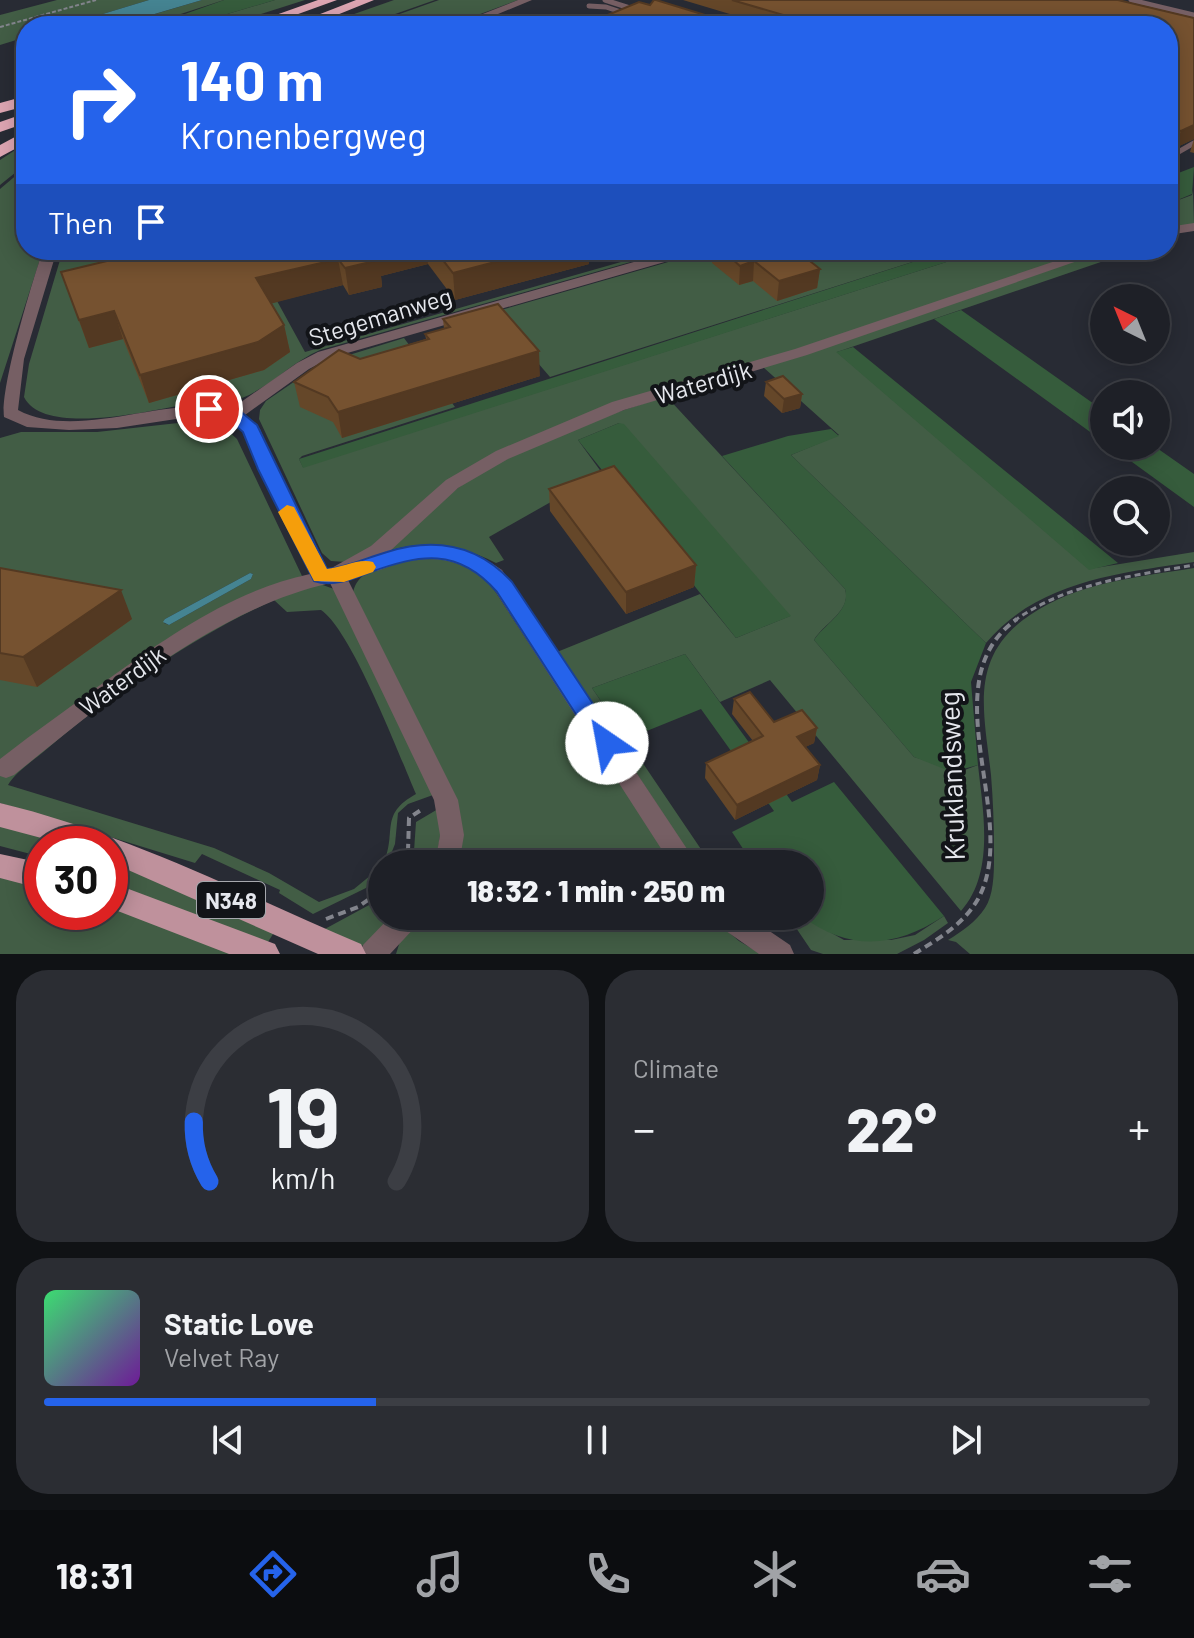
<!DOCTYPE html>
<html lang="en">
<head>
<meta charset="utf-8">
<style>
	body { margin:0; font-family:Barlow,sans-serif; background:#2b2d33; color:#f1f3f6; height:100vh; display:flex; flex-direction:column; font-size:30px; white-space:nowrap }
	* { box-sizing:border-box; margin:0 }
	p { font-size:26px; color:#a1a3a7 }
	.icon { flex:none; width:44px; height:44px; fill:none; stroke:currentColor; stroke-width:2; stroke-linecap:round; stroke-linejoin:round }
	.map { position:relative; height:954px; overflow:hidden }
	.side { display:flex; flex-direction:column; gap:16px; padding:16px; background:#101215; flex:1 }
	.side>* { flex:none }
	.guide { position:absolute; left:16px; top:16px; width:1162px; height:244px; border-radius:32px; box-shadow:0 4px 20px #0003,0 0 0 2px #3c3e44; background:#2563eb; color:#fff; overflow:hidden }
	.needle { width:52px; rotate:317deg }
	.fabs { position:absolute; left:1090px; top:284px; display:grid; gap:16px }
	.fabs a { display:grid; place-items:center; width:80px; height:80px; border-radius:50%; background:#1e2027; box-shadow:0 4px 20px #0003,0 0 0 2px #3c3e44; font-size:40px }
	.speed { position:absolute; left:24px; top:826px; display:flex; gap:16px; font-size:40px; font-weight:700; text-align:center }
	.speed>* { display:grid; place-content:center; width:104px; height:104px; border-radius:50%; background:#1e2027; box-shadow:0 4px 20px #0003,0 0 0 2px #3c3e44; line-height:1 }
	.speed .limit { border:12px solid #d22; background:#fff; color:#111 }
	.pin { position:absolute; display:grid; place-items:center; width:68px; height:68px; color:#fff; margin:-34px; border:4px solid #fff; border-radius:50%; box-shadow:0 2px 8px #0007 }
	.me { position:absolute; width:88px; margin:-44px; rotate:327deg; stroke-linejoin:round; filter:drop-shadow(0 0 6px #0008) }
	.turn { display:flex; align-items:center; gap:28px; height:168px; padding:0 32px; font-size:36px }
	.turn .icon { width:104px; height:104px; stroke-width:2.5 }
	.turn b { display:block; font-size:56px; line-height:68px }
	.then { display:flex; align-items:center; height:76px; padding:0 32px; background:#0003; gap:16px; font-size:30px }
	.big { font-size:60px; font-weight:800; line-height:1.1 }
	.side .tile { flex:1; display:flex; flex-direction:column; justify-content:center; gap:12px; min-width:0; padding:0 28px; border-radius:32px; background:#2b2d33 }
	.side .dial { align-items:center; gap:0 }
	.dial svg { height:208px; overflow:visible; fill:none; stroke:#3c3e44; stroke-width:7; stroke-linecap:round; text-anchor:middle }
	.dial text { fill:#f1f3f6; stroke:none }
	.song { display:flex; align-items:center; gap:24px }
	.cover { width:96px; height:96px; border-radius:12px; background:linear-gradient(135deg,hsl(140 70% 55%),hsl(280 70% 35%)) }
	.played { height:8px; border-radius:4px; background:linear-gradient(90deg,#2563eb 30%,#3c3e44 30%) }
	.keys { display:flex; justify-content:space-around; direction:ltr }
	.heat { display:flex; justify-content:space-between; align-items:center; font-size:44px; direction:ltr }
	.side .tiles { flex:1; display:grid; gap:16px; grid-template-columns:1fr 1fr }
	.tile:last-child { grid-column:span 2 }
	.trip { position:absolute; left:368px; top:850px; width:456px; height:80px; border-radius:40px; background:#1e2027; box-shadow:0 4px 20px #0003,0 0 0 2px #3c3e44; font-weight:800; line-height:80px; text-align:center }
	.dock { display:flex; height:128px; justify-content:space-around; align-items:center; background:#0c0d10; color:#a1a3a7 }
	.dock .icon { width:56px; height:56px }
	.dock .active { color:#2563eb }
	.dock b { font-size:36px; color:#f1f3f6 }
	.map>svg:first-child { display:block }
	.green { fill:#425d45; fill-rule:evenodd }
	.forest { fill:#365c3c }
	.water { fill:#458492 }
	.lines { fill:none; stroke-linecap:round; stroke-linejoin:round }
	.path-far2 { stroke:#83858d; stroke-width:2; stroke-dasharray:4 2; stroke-linecap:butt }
	.path-far1 { stroke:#83858d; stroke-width:3; stroke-dasharray:6 4; stroke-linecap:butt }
	.path { stroke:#83858d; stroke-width:4; stroke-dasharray:8 5; stroke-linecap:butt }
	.lane-far1 { stroke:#765f64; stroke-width:5 }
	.lane { stroke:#765f64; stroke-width:7 }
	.street { fill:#765f64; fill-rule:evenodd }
	.primary { fill:#bf919c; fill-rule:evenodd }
	.highway { fill:#dda5b2; fill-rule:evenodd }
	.wall { fill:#654729 }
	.shaded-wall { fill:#533922 }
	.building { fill:#765230; stroke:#533922; stroke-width:2 }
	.route { fill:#2563eb; stroke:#184099; stroke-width:2 }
	.slow { fill:#f59e0b }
	.labels { text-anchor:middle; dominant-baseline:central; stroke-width:8; stroke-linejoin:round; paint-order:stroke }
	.shield { fill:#121418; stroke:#a6a8ad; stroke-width:2 }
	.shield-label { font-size:22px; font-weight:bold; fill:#e5e7ed }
	.street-label { font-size:24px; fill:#e5e7ed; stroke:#121418 }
	.near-street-label { font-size:28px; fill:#e5e7ed; stroke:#121418 }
</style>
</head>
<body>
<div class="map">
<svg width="1194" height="954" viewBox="0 0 1194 954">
	<rect width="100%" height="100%" fill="#282b34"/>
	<path class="green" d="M57,0H149L63,26H26V37L0,45V15Z
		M202,0H224L159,21L160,26H115Z
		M275,0H305L224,26H187Z
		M394,0H435L361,26H320Z
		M439,0H518L448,26H366Z
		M26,143V164L0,185V160Z
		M26,167V250H43L0,383V189Z
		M1193,190L1194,225L1168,229V204L1192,195Z
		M63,250H249L305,352L663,250H673L320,350C292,362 270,387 242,398C226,403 209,401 193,403C157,409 44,438 24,397L29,364Z
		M710,250H950L550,377L494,312Z
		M984,250H1092L515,446L394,535L346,562L331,561L322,553L259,419L260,410L266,401L320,364L404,338L455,407L302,456L299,459L303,467Z
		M1107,250H1136L837,352L1089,569L1194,552V562C1119,573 1038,581 986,643L791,455L839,435L763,367Z
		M666,396L845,589C852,611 824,623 814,640L914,757L962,771L978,765C983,811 995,873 961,911L770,680L720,702L685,654L592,688L711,864H696L557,652L700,594L736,638L790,616L619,423L578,440L602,473L489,537L504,560L496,563C459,544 425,539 385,552L455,485L567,429Z
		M196,421L224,427L237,439L302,576L251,596L0,767V438L21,432H97ZM250,573L253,574L251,579L169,625L164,623L165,619Z
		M438,558L463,563L487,579L673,864H454L459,843L353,594C357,561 413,559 438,558Z
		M1194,568V954H970L956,942L948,940C961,932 976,922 985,908C995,893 994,866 994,848C994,824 993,800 991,775C984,711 968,657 1030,615C1078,582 1139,577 1194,568Z
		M317,583L334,589L345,607L433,795L408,804L398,813L395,844L387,864H383C398,832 378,815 416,794C399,755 352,631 321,610L287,612L274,600C191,638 118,689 48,748C36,759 16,771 8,785L214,848L269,873L319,902L354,889L382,866V872L366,888L313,914L279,893L280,890L202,854L195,863L0,803V768L10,772C94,699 208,608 317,583Z
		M438,809L442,821L436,864H409L414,851L416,822Z
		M0,826L73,844H42V857L0,846Z
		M110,858L275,931L266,945L110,886Z
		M0,877L42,887V912H110V906L236,954H0Z
		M382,898V916H398L365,945L360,946L323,930Z
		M424,916H710L739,941L761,954H396L402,935Z
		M788,916H801L844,940H891L915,935L944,916L948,923L924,940L897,954H823L811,950Z"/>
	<path class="forest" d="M224,0H275L187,26L157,24Z
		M1194,167L1192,194L1168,204V177Z
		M950,250H984L303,468L299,459Z
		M961,310L1104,411V442L934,319Z
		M853,347L1118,563L1089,570L836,352Z
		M619,423L624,424L791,616L736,638L578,440Z
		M831,429L839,436L791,455L986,643L971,682L978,765L952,772L914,757L814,640C825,623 851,611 845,589L722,456L788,436Z
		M1110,446H1154L1194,474V507Z
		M685,654L792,802L834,782L944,916C895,948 850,952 801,916H810V864H753L732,832L774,811L701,709L627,739L592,688Z"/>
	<path class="water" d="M149,0H202L114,26H63Z
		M250,573L253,574L251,579L169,625L163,622L165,619Z"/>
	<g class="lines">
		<path class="path-far2" d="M0,27L96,0"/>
		<path class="path-far1" d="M1014,621C1067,583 1132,576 1194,565"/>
		<path class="path" d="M403,864L408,851L409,818L424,808
			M326,919L358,907L382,890
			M914,954C938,939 964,924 978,899C1022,819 928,682 1017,619"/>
		<path class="lane-far1" d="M605,0L636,10
			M1131,0L1194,15
			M589,6L606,7L630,15
			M554,20L558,26
			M1168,158L1194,143"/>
		<path class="lane" d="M1168,158L1171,156"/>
		<path class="street" d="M518,0H532L498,14L527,26H512L489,18L466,26H452Z
			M1194,223V231L1168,235V227Z
			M43,250H57L24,359L18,410C78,442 168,394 231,409L297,363L318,352L676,250H698L696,253L330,358L309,369L245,415L260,429L276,469L328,570L371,546L446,480L496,451L612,402L795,349L1088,250H1109L807,355L624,410L508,459L458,488L389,552C430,541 467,545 502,570L697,864H671L488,580C460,559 431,554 397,564C385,567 373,576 361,569L348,580L458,800L464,835L459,864H435L440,835L434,800L330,583C213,610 106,701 14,775L6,778L0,776V759C37,730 76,703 114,675C175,632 236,590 310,574L258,469L243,432L228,419L209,414L117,428L69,430L27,427L4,417C0,388 32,282 43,250Z
			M391,916H422L418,924L390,954H359L363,945Z
			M712,916H747L790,945L794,954H759L716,924Z"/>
		<path class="primary" d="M0,803C125,833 242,893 361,944L366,954H318L110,862V844H64L0,827Z
			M0,854L42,863V889L0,878Z
			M110,882L275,944L280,954H229L110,908Z"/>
		<path class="highway" d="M318,0H337L265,26H245Z
			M356,0H374L322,21L310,18Z
			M22,97L26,98V106L0,113V103Z
			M26,113V123L0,132V122Z
			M26,131V143L0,157V145Z"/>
	</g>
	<path class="wall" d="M683,0H1118L1194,18V139L1175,148L1168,145V26H770Z
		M598,19L741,26H598Z
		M1194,139V153L1190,152Z
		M153,250H589V264L455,300L428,264L381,276L382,287L349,295L343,285L271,303L284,325L290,352L264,370L149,403L123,339L89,348L61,272Z
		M713,250H800V253L820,269L817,288L777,301L753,281L739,285L712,263Z
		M443,319L540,376L342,438L333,422L300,407L294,382L360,359L426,339L425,334L444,329Z
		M766,382L802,394L800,408L782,413L764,396Z
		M549,489L696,565L694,587L626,614L550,511Z
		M0,568L132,619L37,687L0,680Z
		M734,699L774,722L817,728L814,743L805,747L820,765L817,780L735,820L705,778L706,763L753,741L732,714Z"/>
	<path class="shaded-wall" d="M1194,125V139L1175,148L1181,131Z
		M373,250H427L428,264L381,276L382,287L349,295L345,268Z
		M541,250H589V264L455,300L453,273Z
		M338,259L343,285L262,306L256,278Z
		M754,261L753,281L739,285L740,266Z
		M820,269L817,288L777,301L779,281Z
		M114,311L123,339L89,348L79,320Z
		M284,325L290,352L264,370L149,403L140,375Z
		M539,351L540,376L342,438L338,412Z
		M802,394L800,408L782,413L784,399Z
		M696,565L694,587L626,614V592Z
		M121,590L132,619L37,687L23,657Z
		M817,728L814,743L795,752L797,737Z
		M820,765L817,780L735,820L737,805Z"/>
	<path class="building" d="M654,0H656L741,26H619L598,19L639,2L650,5Z
		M732,0H1118L1194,18V125L1181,131L1168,128V26H821Z
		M457,22L468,26H447Z
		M153,250H373H372L379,260L345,268L338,259L256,278L284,325L258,342L140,375L114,311L79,320L61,272Z
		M435,250H541L453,273Z
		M722,250H796L820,269L779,281L754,261L740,266Z
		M498,304L539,351L338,412L328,397L294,382L339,350L360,359L429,339L425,334L450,327L443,319Z
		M783,376L802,394L784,399L766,382Z
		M614,466L696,565L626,592L549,489Z
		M0,568L121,590L23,657L0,653Z
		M750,692L774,722L802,710L817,728L797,737L820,765L737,805L706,763L763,736L734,699Z"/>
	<path class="route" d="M209,404L240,411L257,425L327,569C348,567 366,558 387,552C435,537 477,544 512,582L615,737L618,743L615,750L607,753L599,750L497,592C458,547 420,554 368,573C351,580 332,587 314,581L258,469L243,432L228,419L203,413L201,409Z"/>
	<path class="slow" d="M287,505L294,507L327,569C341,568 359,558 373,562L376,567L373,572L344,582L314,581L278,512Z"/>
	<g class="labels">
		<rect class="shield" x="197" y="882" width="68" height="36" rx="6"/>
		<g class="shield-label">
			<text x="231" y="900">N348</text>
		</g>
		<g class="street-label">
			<text transform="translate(380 316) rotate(-17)">Stegemanweg</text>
			<text transform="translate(703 382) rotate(-16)">Waterdijk</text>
			<text transform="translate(122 680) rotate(-36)">Waterdijk</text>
		</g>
		<g class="near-street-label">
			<text transform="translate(951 776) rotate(-92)">Kruklandsweg</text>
		</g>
	</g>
</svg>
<div class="fabs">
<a><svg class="needle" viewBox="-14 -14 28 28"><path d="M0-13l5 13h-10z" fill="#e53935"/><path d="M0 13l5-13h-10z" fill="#a1a3a7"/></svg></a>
<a><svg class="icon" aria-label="sound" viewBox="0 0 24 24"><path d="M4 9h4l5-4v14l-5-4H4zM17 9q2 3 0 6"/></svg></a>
<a><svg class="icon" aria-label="search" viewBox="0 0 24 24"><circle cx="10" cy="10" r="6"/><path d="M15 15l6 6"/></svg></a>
</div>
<div class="speed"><div class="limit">30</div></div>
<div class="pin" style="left:209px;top:409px;background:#d93025"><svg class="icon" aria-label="arrive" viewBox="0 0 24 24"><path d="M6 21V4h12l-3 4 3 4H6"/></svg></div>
<svg class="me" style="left:607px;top:743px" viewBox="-20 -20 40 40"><circle r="19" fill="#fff"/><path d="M0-13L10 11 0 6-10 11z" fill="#2563eb"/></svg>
<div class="trip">18:32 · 1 min · 250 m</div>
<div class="guide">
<div class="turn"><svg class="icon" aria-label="right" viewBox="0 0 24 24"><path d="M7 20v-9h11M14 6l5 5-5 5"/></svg><div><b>140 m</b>Kronenbergweg</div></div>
<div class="then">Then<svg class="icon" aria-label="arrive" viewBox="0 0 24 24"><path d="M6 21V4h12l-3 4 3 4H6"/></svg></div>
</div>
</div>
<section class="side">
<div class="tiles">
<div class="tile dial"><svg viewBox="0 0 100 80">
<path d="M14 69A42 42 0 1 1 86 69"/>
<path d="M14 69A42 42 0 0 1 8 46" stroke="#2563eb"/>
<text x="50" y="56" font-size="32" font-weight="700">19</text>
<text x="50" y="72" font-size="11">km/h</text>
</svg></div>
<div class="tile"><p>Climate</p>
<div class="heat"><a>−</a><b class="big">22°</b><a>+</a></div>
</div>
<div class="tile">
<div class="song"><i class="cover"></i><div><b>Static Love</b><p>Velvet Ray</p></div></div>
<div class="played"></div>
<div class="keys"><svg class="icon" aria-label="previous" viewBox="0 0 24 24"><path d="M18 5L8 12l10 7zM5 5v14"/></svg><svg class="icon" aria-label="pause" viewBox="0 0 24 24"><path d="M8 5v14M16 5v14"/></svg><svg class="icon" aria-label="next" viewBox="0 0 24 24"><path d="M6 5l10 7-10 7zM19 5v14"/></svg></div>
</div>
</div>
</section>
<nav class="dock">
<b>18:31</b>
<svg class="icon active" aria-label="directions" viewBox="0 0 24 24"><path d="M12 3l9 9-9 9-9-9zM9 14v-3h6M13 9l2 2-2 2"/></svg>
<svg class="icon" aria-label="music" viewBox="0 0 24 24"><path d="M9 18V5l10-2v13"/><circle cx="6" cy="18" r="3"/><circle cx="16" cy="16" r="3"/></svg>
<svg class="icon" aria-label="phone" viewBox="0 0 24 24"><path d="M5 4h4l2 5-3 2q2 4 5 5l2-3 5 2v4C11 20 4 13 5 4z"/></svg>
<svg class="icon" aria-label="climate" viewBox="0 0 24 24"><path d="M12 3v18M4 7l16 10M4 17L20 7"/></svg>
<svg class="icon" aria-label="car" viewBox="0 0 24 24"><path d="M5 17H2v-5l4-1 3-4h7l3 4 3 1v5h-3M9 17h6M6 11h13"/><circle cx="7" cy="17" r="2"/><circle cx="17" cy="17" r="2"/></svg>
<svg class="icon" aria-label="filters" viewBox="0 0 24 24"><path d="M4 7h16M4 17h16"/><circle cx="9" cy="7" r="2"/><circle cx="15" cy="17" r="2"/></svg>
</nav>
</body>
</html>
